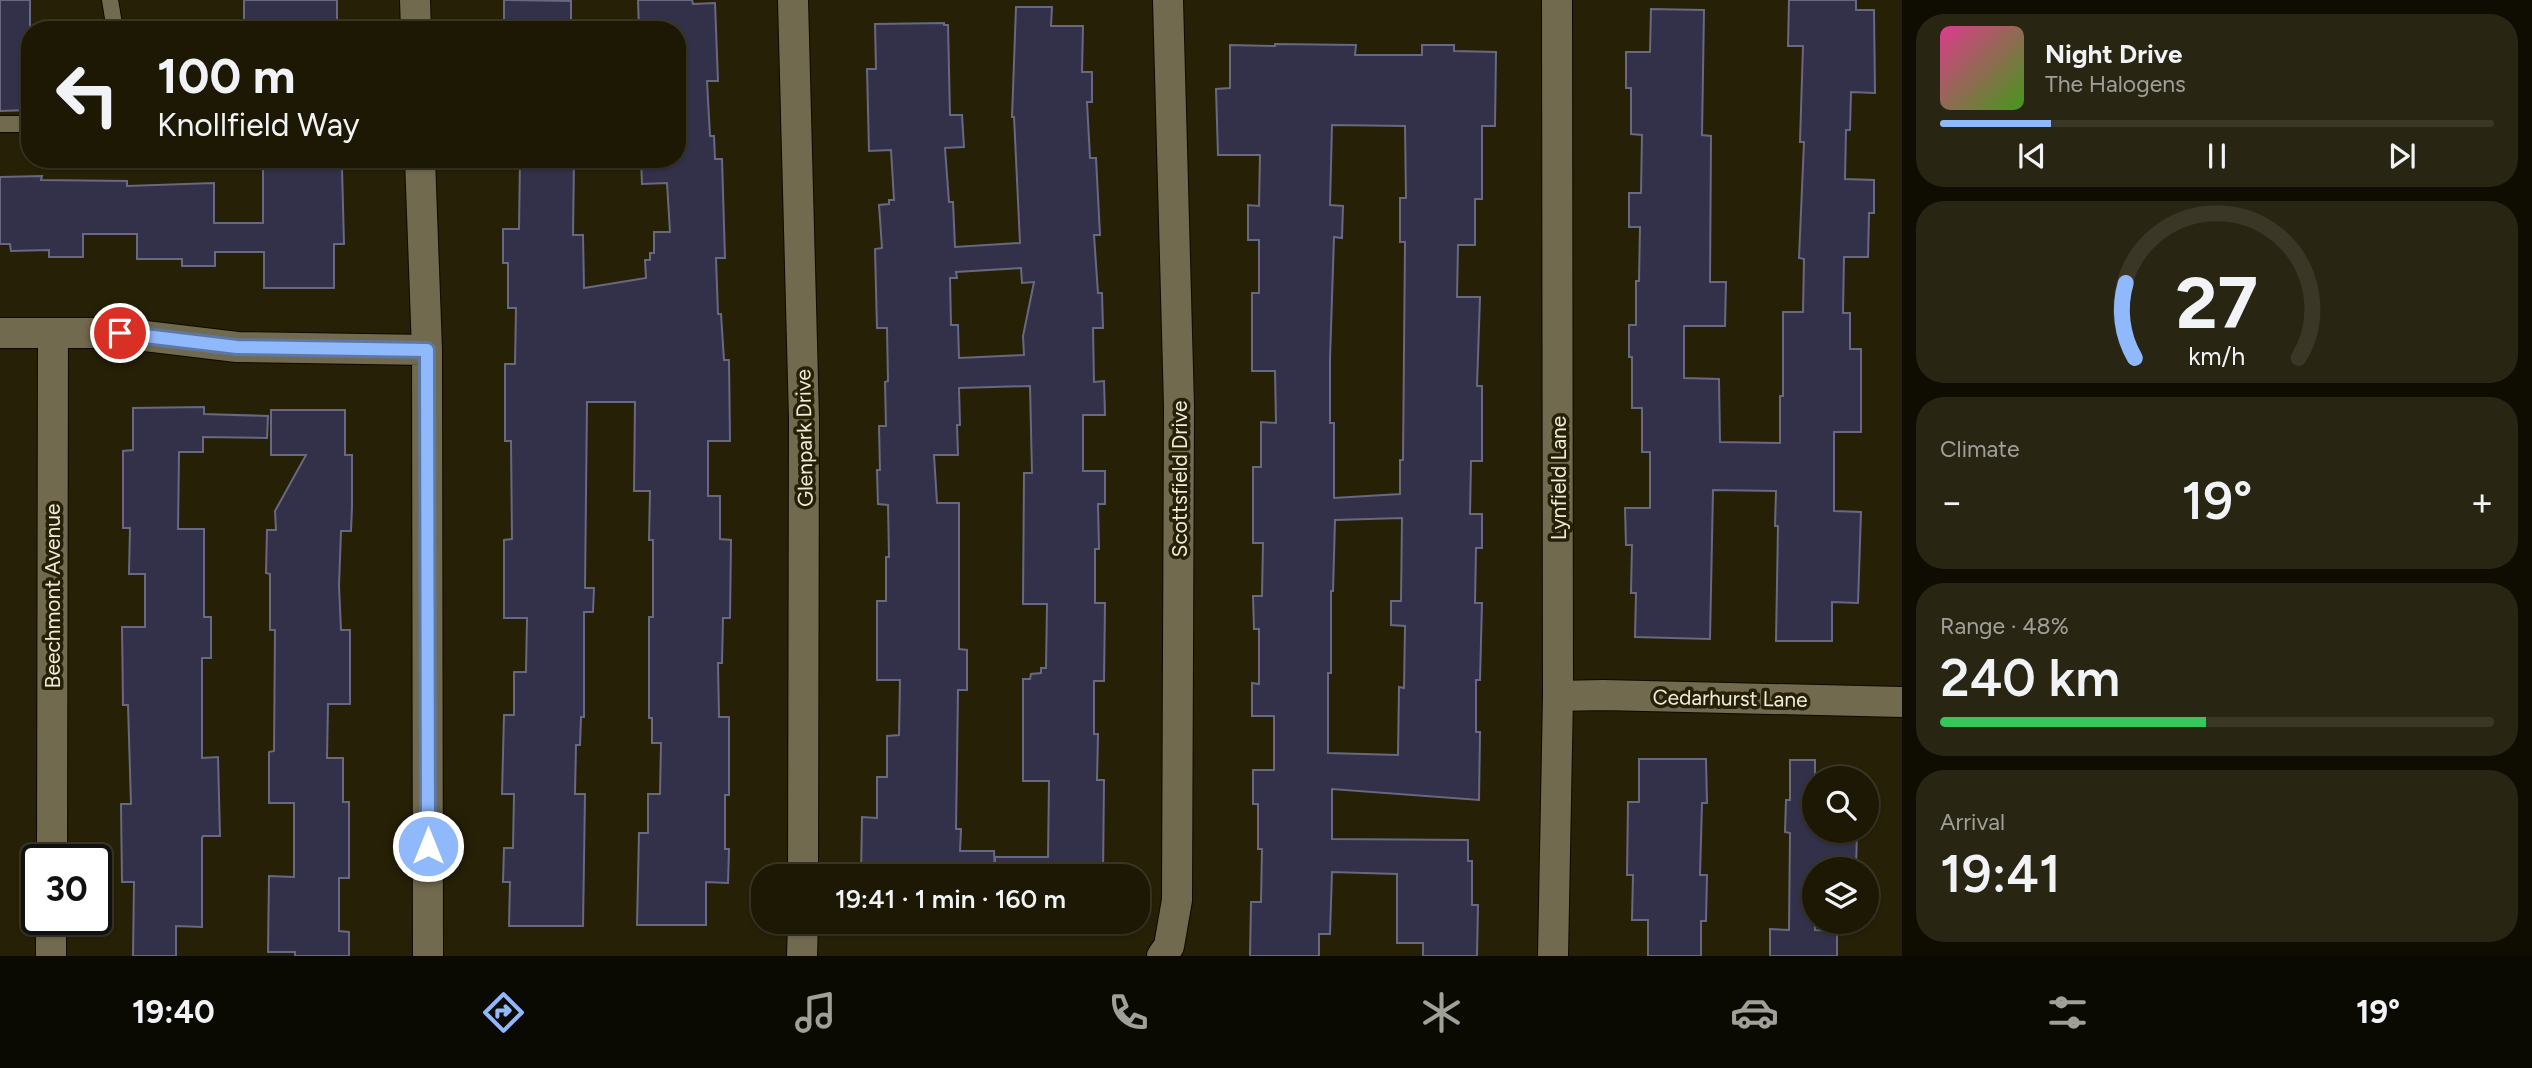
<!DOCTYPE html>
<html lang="en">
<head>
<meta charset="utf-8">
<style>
	body { margin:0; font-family:Figtree,sans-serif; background:#292513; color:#f1f3f6; height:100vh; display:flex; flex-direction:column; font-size:26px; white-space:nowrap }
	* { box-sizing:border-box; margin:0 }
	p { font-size:23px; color:#a0a09a }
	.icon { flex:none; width:38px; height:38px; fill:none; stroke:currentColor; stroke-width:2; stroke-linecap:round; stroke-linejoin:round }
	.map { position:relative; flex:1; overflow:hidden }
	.side { display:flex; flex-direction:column; gap:14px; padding:14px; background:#0f0d02; width:630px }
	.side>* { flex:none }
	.guide { position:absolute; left:21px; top:21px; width:665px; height:147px; border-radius:28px; box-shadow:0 2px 5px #0004,0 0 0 2px #3a3726; background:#1c1804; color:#f1f3f6; overflow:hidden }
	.fabs { position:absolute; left:1802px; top:766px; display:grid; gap:14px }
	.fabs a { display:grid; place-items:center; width:77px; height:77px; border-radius:50%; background:#1c1804; box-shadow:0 2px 5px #0004,0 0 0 2px #3a3726; font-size:35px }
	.speed { position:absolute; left:21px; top:844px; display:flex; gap:14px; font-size:35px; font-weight:700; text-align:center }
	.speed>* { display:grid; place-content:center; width:91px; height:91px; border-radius:50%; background:#1c1804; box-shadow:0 2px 5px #0004,0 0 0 2px #3a3726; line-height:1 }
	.speed .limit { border:4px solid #111; border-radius:10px; background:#fff; color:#111 }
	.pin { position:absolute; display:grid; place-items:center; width:60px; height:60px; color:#fff; margin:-30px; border:4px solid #fff; border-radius:50%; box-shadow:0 2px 7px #0007 }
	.me { position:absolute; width:77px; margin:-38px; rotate:0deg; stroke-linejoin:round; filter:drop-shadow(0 0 5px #0008) }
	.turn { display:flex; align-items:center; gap:24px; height:147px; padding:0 21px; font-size:32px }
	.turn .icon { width:91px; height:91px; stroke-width:2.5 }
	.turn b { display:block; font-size:49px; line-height:60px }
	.big { font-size:52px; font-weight:600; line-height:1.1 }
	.side .tile { flex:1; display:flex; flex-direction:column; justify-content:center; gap:10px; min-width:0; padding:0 24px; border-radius:28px; background:#292513 }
	.side .dial { align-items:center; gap:0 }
	.dial svg { height:182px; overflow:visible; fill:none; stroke:#3a3726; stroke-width:7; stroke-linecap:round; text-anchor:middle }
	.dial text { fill:#f1f3f6; stroke:none }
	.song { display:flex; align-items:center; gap:21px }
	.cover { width:84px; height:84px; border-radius:10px; background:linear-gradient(135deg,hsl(330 70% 55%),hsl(100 70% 35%)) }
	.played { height:7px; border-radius:4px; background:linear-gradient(90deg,#90b8fd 20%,#3a3726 20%) }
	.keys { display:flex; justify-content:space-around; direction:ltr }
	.heat { display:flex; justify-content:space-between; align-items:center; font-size:38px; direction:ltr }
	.charge { height:10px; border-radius:5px; background:linear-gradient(90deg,#34c759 48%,#3a3726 0) }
	.trip { position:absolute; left:751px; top:864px; width:399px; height:70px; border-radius:28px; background:#1c1804; box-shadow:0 2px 5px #0004,0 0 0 2px #3a3726; font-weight:600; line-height:70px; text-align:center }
	.tab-bar { display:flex; height:112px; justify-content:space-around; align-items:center; background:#0b0a02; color:#a0a09a }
	.tab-bar .icon { width:49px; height:49px }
	.tab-bar .current { color:#90b8fd }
	.tab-bar b { font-size:32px; color:#f1f3f6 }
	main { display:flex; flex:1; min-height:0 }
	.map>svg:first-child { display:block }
	.building { fill:#323149; stroke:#676882; stroke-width:2; fill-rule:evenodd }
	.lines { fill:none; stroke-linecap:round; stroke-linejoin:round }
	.service-casing { stroke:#0f0900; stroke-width:18 }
	.minor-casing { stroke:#0f0900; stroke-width:32 }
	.service { stroke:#716a4e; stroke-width:16 }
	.minor { stroke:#716a4e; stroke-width:30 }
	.route-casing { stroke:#5e78a4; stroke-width:18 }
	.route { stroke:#90b8fd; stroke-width:12 }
	.labels { text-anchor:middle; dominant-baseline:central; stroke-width:7; stroke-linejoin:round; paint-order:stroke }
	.street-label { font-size:21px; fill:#efebdb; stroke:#262006 }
</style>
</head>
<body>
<main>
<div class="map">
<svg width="1902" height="956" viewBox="0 0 1902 956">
	<rect width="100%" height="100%" fill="#262006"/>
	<path class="building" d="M0,0H30V110L0,111Z
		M244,0H337V26L244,27Z
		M504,0L571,1V30H504Z
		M638,0H692L693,4L715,3L718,81H707L710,136H714L715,159H722L725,258H716L718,314H721L724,360H729L730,441H708V496H720V539L731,540L730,618H723L722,663H718L719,717H729V795H725V849H729L728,883L706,882V925H637L639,833H648V794H660L661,743H652V718H649V617H653V540H649L650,491H634L635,402H587L585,588H594L593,612H584V717H581L580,745H576L575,794H585L583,926H509L510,882H503L504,848H513L514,794H502L504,715H514V672H526L527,618H504V540L512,539L511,441H505V364H515L516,308H508V263H503V229H519L520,159H574L573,235H583L584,288L646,278L645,260H650V253H654V232H670L667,183L642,184L641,159H677V30H639Z
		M1789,0H1856V10H1874L1875,93L1851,92L1850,130H1846L1845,179L1874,180V213H1869L1868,257H1844L1843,313H1850V349H1861V432H1834V511L1861,512L1858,603L1832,602V641H1776L1778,526H1775L1776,491L1713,490L1710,639L1635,637L1636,593H1631L1632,545H1626L1625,508H1650V452H1642V408H1632V357H1629V325H1636V281H1639L1640,227H1629V193H1641L1642,135L1631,134V88H1626V52H1650L1651,9L1704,10L1702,135L1711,136L1710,282H1726L1725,326H1684V378L1719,379L1720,442L1780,443V396H1783V312H1803L1804,259L1799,258L1804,142H1800L1803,46H1788Z
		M1016,7H1052L1051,26H1083L1082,72H1092V102H1087L1090,158H1096L1100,235H1094L1098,293H1102L1103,328H1093L1094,382L1104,381L1105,415H1083V471H1105V504H1098L1099,549H1095V603H1105L1104,681H1094V734H1098L1097,780H1104L1103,877H995V857H1048L1049,781H1023V679H1030L1031,674L1041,673V668H1046L1047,604H1023L1024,473H1032L1030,386L959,388L960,425H957L958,455H934L937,503H959V649L967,650V690H958L956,829H961L960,851H994L995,877H861L862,817L877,818V777H887V736L899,735L900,680H877V601H886V557H889L888,505L878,504L877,470H880L879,426H886L885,382L888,381L887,328H877L875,249L882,248L879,205L889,204V200H894L891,150L869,151L867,69H876L875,24L944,23V25H948L950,115H962L964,147L945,148L949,202H953L955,247L1020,243L1014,117H1012ZM1021,268L1022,283L1034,282L1023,336L1024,355L959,358L958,325H951L950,278H957L956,272Z
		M1275,44L1356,45L1355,55H1422V45H1454V51L1496,52L1495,126H1482V199H1475V245H1458L1457,297H1480L1477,386H1482V461H1471L1470,514H1482V548H1476L1475,603H1482L1480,680H1476V732H1480L1479,800L1332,789V839L1468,840V861H1472V905H1478L1477,956H1423V943H1397V874L1332,872L1330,934H1319V956H1250L1251,902H1261L1262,849H1258V804H1253V770H1274V716H1252V683L1259,684V629H1254L1253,596H1262L1263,543H1253V467H1261V422L1276,423L1275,371H1252V293H1259V240H1248V205L1259,206L1260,155H1218L1216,89L1230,88V45L1275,46ZM1332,125L1405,126L1406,198H1400V242H1405L1403,460H1400V494L1334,498V423H1330V359L1334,237L1342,238L1343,206L1330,205ZM1402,518L1401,601H1391V625L1405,626L1404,688L1399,687L1398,755L1328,753V673H1331V591H1333L1335,520Z
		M263,159H329V168H342L344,244H334V288H264V252H215V266H182V259H137V234H83V257H49V250L11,251L10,244H0V177L42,176L41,180L127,181V186L214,183V223H263Z
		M204,407V414L268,416L267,438L203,437V452H179L178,529H204V617H211V658H202V758L218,757L220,836H203L202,838V927L176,926V956H133L134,882H122L121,804H131L128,705H123L122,627H145V574H129L130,528H123V451L133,450V408Z
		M271,410H345V455H352V507L351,531H341L339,586L341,630H350V704H328L327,758H343V802H349V878H339V931L349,932V956H295V952H268L269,876L294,877V803H269V752L274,751L275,630H270V574L266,573L267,530H276L275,511L306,455H271Z
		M1639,759H1706L1707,803H1702L1700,875H1707L1706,921H1701V956H1648V920H1632L1633,875H1627L1628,802H1639Z
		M1790,760H1815V831H1857L1856,870H1815V930L1837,931V956H1770V929L1789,930L1790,833L1785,832L1786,800H1790Z
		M861,922H939V932L905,931V924H861Z
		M995,922H1073V932L994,931Z"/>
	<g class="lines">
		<defs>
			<path id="service" d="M110,0L115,30L191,28
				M0,124H30"/>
			<path id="minor" d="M415,0L416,30
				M793,0L804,419L803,877
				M420,159L427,350L428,956
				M0,333H120L237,347L427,350
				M1558,696L1603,695L1902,702
				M52,859L53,333
				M51,956V919
				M802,956L803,922
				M1162,956L1169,946L1177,900L1179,406L1168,0
				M1553,956L1558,696L1557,0"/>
		</defs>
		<use href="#service" class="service-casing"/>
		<use href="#minor" class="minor-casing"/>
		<use href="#service" class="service"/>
		<use href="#minor" class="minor"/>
	</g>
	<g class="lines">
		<defs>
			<path id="route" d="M120,333L237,347L427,350L428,846"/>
		</defs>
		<use href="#route" class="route-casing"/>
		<use href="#route" class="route"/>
	</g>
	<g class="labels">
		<g class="street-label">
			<text transform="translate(804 438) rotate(-91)">Glenpark Drive</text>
			<text transform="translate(1558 478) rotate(-90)">Lynfield Lane</text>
			<text transform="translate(1179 479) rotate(-90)">Scottsfield Drive</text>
			<text transform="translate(52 596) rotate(-90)">Beechmont Avenue</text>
			<text transform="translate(1730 698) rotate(1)">Cedarhurst Lane</text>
		</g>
	</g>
</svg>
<div class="fabs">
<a><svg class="icon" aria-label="search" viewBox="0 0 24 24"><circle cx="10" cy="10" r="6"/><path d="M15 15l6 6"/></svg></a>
<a><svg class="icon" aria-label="layers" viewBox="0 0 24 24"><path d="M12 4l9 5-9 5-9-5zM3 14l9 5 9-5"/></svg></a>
</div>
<div class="speed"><div class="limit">30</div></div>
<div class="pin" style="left:120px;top:333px;background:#d93025"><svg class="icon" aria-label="arrive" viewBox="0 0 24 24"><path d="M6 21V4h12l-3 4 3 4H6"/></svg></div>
<svg class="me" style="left:428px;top:846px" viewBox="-20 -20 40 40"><circle r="17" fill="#90b8fd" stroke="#fff" stroke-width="3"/><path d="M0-11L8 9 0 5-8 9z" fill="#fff"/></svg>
<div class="trip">19:41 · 1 min · 160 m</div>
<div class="guide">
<div class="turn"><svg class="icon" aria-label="left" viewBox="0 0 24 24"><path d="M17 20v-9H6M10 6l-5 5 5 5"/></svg><div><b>100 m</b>Knollfield Way</div></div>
</div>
</div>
<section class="side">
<div class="tile">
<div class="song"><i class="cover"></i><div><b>Night Drive</b><p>The Halogens</p></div></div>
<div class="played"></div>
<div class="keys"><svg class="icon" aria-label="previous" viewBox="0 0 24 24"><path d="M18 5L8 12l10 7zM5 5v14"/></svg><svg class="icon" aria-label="pause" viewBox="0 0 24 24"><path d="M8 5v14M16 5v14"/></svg><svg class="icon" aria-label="next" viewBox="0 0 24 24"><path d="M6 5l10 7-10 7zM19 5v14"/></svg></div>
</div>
<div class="tile dial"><svg viewBox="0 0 100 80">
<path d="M14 69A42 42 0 1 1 86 69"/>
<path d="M14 69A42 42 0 0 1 10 36" stroke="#90b8fd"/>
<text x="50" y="56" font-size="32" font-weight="700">27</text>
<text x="50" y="72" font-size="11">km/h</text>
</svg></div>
<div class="tile"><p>Climate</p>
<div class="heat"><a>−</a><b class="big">19°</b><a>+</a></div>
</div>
<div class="tile"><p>Range · 48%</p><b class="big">240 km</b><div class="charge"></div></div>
<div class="tile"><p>Arrival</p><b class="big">19:41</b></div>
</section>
</main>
<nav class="tab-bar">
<b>19:40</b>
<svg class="icon current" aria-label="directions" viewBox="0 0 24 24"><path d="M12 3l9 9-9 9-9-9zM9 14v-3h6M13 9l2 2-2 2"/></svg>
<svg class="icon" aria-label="music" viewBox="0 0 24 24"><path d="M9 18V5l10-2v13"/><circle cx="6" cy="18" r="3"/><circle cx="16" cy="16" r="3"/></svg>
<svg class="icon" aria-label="phone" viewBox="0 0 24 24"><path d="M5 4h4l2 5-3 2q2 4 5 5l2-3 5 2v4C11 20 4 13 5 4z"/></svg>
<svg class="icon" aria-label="climate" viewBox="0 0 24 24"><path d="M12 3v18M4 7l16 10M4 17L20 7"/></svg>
<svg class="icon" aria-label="car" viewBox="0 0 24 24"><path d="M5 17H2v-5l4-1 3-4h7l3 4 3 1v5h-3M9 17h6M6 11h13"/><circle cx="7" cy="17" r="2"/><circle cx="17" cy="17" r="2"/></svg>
<svg class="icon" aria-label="filters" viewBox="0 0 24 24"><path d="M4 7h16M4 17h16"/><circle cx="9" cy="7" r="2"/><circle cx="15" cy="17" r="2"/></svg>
<b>19°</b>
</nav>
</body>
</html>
